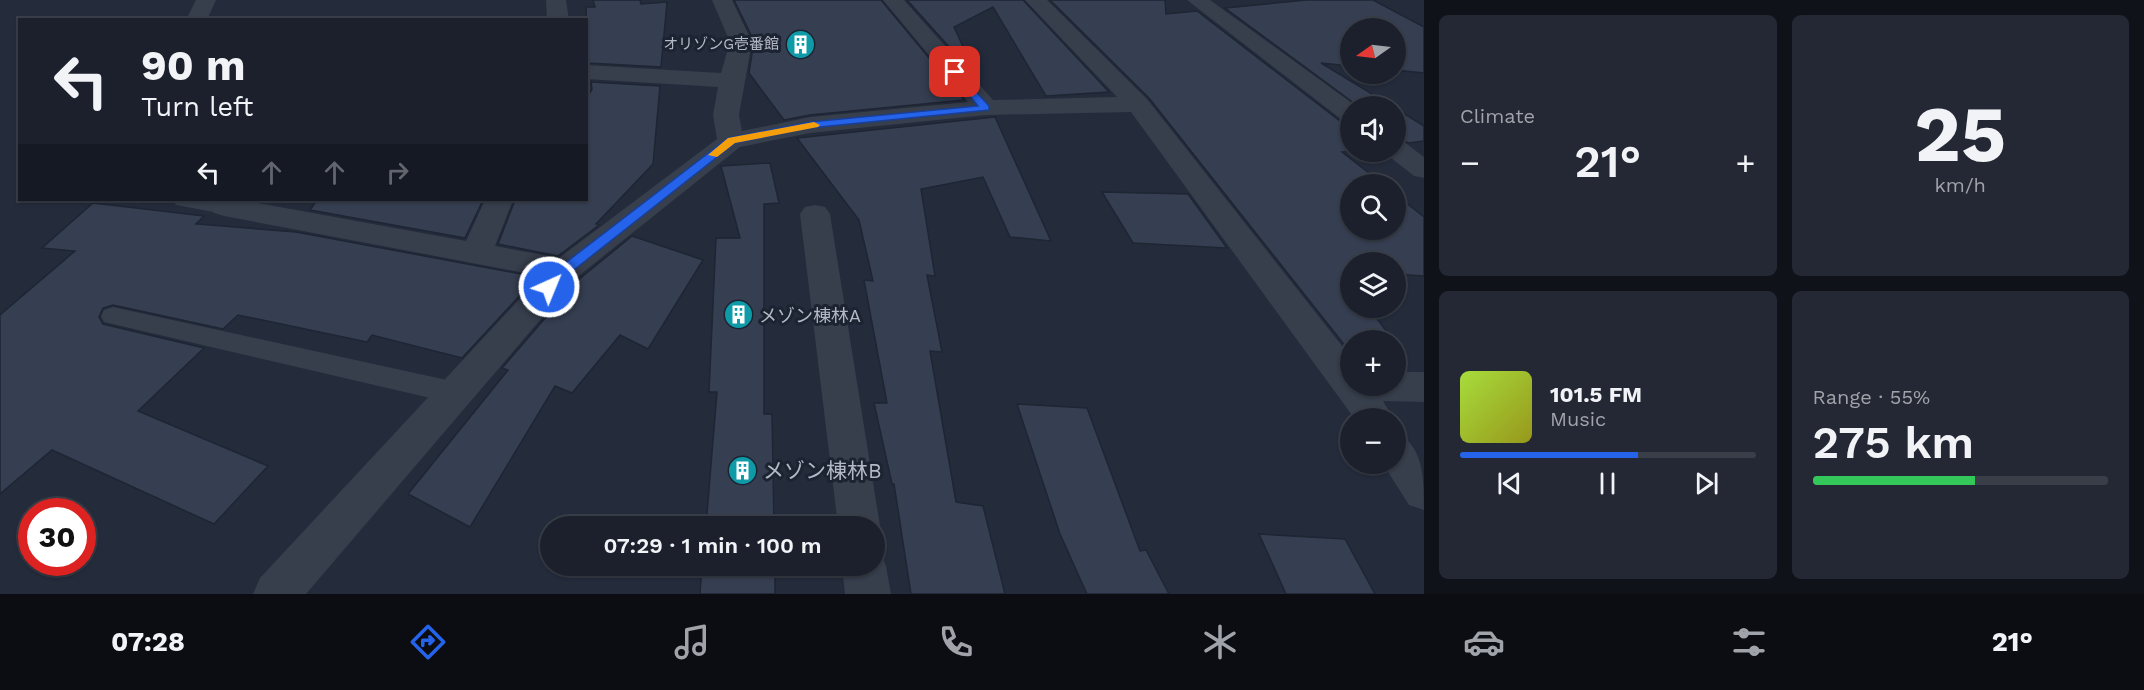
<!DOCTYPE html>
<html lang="en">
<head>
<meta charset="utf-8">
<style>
	body { margin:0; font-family:"Work Sans","Noto Sans JP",sans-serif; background:#242834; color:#f1f3f6; height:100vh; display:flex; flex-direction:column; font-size:22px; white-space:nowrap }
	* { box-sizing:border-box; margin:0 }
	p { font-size:20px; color:#a0a3a9 }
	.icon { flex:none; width:33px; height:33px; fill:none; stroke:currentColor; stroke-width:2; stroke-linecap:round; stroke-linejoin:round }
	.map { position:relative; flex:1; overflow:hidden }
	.panel { display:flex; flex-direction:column; gap:15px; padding:15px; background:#0f1218; width:720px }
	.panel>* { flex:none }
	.top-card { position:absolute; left:18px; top:18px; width:570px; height:183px; border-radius:0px; box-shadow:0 2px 4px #0004,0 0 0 2px #393e48; background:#1b202c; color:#f1f3f6; overflow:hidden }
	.needle { width:39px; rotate:256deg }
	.tools { position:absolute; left:1340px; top:18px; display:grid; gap:12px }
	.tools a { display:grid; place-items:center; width:66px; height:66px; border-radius:50%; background:#1b202c; box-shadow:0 2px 4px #0004,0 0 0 2px #393e48; font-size:30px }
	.speed { position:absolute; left:18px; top:498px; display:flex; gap:12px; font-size:30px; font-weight:700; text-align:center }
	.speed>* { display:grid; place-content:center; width:78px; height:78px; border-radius:50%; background:#1b202c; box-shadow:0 2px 4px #0004,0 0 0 2px #393e48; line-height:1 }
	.speed .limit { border:9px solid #d22; background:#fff; color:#111 }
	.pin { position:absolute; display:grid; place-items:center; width:51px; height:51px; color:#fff; margin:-26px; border-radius:12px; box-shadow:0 3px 9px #0006 }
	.me { position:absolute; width:66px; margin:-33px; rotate:44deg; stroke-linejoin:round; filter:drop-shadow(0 0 4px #0008) }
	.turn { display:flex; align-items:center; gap:21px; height:126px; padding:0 24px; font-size:27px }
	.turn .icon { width:78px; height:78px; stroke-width:2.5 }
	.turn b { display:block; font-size:42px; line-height:51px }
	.lanes { display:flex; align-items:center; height:57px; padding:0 24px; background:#0003; justify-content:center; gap:30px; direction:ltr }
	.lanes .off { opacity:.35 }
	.big { font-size:45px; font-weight:600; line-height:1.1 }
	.panel .widget { flex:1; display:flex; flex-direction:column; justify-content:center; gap:9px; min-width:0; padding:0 21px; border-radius:9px; background:#242834 }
	.panel .dial { align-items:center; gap:0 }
	.dial b { font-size:78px; line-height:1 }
	.song { display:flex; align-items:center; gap:18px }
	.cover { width:72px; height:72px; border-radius:9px; background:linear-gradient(135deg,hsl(80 70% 55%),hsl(60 70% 35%)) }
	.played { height:6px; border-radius:3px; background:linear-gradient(90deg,#2563eb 60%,#393e48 60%) }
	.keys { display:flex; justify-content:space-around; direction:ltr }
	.heat { display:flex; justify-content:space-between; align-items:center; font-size:33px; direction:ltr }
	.charge { height:9px; border-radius:4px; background:linear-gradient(90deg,#34c759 55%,#393e48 0) }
	.panel .tiles { flex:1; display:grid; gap:15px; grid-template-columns:repeat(2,1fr) }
	.trip { position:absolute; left:540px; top:516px; width:345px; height:60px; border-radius:30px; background:#1b202c; box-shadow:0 2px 4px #0004,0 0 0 2px #393e48; font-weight:600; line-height:60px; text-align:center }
	.dock { display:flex; height:96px; justify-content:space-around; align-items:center; background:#0b0d12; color:#a0a3a9 }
	.dock .icon { width:42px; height:42px }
	.dock .current { color:#2563eb }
	.dock b { font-size:27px; color:#f1f3f6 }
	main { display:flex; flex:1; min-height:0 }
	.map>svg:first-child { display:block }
	.building { fill:#363f52; stroke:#1e2533; stroke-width:1.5 }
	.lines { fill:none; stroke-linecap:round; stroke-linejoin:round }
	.service { fill:#373e4c; fill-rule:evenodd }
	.minor { fill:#373e4c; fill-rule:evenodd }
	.route { fill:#2563eb; stroke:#184099; stroke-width:1.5 }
	.slow { fill:#f59e0b }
	.labels { text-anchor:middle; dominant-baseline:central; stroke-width:6; stroke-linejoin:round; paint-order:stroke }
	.far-poi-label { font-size:15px; fill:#b3b8c7; stroke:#1c2331; text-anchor:end }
	.poi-label { font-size:18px; fill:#b3b8c7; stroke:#1c2331; text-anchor:start }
	.near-poi-label { font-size:21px; fill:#b3b8c7; stroke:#1c2331; text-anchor:start }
</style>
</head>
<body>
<main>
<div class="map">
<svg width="1424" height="594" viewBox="0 0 1424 594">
	<rect width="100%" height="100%" fill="#242b3b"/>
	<path class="building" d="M593,0H640L641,4L667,2L661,67L588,63L586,7H595Z
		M734,0H881L964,100L810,115L784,120L749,73L754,41Z
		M907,0H1023L1109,92L1046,96L993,7L954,27L978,79Z
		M1050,0H1165L1166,14L1197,11L1340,121L1350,124V151L1342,152L1383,184H1350V230H1395V194L1424,217V276L1395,274V262H1350V272H1342L1350,282V308H1369L1393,340H1350V352L1149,98Z
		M1307,0H1373L1424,27V73L1395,70V28H1350V66L1321,63L1392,106H1358L1225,8Z
		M591,82L660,86L653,164L596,224L599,225L558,256L498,244L515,200H586V100L592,89Z
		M1395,108L1424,126V141L1409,143L1395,138Z
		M995,117L1051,241L1010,237L983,177L921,189L935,276L927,275L942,352L930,351L956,502L983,506L1005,594H911L894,484H892L874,403H887L864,280L873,281L859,220L797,138Z
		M770,163L779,203L764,204V414H772L774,526H706L717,392H709L716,238H740L721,166Z
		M1102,192L1188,194L1227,248L1133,243Z
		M317,200H483L465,238L310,210Z
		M93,203L204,216L196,224L296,232L537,277L462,358L372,335L367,342L238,315L223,329L113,305L103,308L99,317L103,324L204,348L138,411L268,466L214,524L52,450L0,494V315L75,251L42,248Z
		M632,236L703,260L648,349L620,335L572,393L555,386L470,527L408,494L508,370L502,368L578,280Z
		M1017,404L1087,408L1140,551L1146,550L1169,594H1087L1060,534Z
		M1259,534L1345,539L1375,594H1286Z
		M702,566H775V594H700Z"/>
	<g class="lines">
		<path class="service" d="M173,200H219L232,202L235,207L232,212L224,214L176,205Z
			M113,307L456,382L466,385L469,393L466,401L456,404L104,322L101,316L104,310Z"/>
		<path class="minor" d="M196,0H216L207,20H186Z
			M546,0H566L569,20H547Z
			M712,0H732L752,42L739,115L742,131L810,117L968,102L883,0H904L993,100L1117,97L1025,0H1047L1147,99L1350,356V386H1395V372H1424V402L1383,401L1393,418H1354L1131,112L986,115L810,133L740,147L576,278L306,594H253L260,578L541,276L224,216L214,213L209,207L214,200H242L466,241L485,200H513L495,246L559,258L717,139L713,115L718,87L586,79V65L721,73L730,42Z
			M1187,0H1210L1356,106H1350V122L1341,119Z
			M1395,140L1404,142L1424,157V178L1414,176L1386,154L1384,152H1395Z
			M815,205L825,207L830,214L880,526L874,539V526H838L800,214L805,207Z
			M1395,432C1424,445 1424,478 1424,510L1409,505L1383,464H1395Z
			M874,549L880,551L886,566L891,594H845L842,566H874Z"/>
	</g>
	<path class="route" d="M955,69L989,106V110L810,128L735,143L570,273L554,291L549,292L543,287L560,267L728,138L810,122L978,106L950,72Z"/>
	<path class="slow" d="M814,122L820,125L818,127L735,143L717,157L708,155L728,138Z"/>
	<defs>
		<symbol id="building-disc" viewBox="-11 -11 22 22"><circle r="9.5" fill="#0f9aa8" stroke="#1c2331"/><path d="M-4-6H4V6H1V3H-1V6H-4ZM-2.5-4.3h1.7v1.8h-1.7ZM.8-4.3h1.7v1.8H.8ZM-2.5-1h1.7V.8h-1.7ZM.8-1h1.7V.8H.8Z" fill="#fff"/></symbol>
	</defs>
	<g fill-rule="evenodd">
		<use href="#building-disc" x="784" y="28" width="33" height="33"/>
		<use href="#building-disc" x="722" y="298" width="33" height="33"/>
		<use href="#building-disc" x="726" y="454" width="33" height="33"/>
	</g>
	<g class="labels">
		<g class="far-poi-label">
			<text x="779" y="44">オリゾンG壱番館</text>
		</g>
		<g class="poi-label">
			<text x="759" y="315">メゾン棟林A</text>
		</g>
		<g class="near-poi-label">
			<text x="763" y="470">メゾン棟林B</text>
		</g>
	</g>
</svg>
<div class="tools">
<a><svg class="needle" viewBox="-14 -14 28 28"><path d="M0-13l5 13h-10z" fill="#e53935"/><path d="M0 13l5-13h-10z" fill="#a0a3a9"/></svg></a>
<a><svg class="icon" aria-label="sound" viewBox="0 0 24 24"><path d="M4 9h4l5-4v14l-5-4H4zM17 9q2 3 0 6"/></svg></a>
<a><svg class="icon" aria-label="search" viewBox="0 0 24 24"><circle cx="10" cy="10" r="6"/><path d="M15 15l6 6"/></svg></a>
<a><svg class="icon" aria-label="layers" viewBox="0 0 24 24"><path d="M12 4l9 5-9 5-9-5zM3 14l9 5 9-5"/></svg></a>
<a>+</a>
<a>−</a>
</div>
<div class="speed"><div class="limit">30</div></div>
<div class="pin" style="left:955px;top:72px;background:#d93025"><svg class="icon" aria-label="arrive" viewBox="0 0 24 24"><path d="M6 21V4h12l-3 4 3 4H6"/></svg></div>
<svg class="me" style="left:549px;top:287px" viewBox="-20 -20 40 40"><circle r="17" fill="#2563eb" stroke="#fff" stroke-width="3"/><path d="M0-11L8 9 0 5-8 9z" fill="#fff"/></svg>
<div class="trip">07:29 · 1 min · 100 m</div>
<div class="top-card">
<div class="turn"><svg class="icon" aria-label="left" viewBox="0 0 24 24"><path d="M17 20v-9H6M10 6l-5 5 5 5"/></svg><div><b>90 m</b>Turn left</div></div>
<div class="lanes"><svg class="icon" aria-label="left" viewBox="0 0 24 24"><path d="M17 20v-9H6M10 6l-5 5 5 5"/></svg><svg class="icon off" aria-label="ahead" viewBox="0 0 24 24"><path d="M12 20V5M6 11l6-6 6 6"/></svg><svg class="icon off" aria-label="ahead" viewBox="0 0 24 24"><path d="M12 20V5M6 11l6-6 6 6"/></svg><svg class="icon off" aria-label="right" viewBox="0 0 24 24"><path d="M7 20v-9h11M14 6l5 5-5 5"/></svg></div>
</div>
</div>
<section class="panel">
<div class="tiles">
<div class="widget"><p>Climate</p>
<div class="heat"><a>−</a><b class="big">21°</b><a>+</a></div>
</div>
<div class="widget dial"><b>25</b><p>km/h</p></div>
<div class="widget">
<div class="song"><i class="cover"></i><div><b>101.5 FM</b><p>Music</p></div></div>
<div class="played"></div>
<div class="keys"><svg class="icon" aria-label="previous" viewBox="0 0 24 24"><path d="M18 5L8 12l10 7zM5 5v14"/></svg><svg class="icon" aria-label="pause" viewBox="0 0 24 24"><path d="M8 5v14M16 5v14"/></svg><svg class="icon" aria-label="next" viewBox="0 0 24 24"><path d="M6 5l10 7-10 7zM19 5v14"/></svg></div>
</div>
<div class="widget"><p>Range · 55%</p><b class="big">275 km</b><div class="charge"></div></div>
</div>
</section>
</main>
<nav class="dock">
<b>07:28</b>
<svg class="icon current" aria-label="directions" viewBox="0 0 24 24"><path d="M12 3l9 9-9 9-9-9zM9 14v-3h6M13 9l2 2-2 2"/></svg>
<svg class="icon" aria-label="music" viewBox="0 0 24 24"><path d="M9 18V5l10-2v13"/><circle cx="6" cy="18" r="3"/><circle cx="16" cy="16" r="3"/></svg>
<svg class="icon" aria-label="phone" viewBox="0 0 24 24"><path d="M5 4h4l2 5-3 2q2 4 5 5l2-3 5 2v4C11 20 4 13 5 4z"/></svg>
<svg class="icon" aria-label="climate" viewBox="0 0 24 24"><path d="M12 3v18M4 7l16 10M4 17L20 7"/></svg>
<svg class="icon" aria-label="car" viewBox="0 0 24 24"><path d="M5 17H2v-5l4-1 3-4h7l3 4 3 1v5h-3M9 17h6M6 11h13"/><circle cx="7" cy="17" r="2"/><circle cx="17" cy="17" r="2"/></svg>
<svg class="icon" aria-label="filters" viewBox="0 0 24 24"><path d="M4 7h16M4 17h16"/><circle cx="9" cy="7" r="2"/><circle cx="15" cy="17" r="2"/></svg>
<b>21°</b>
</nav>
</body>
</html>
